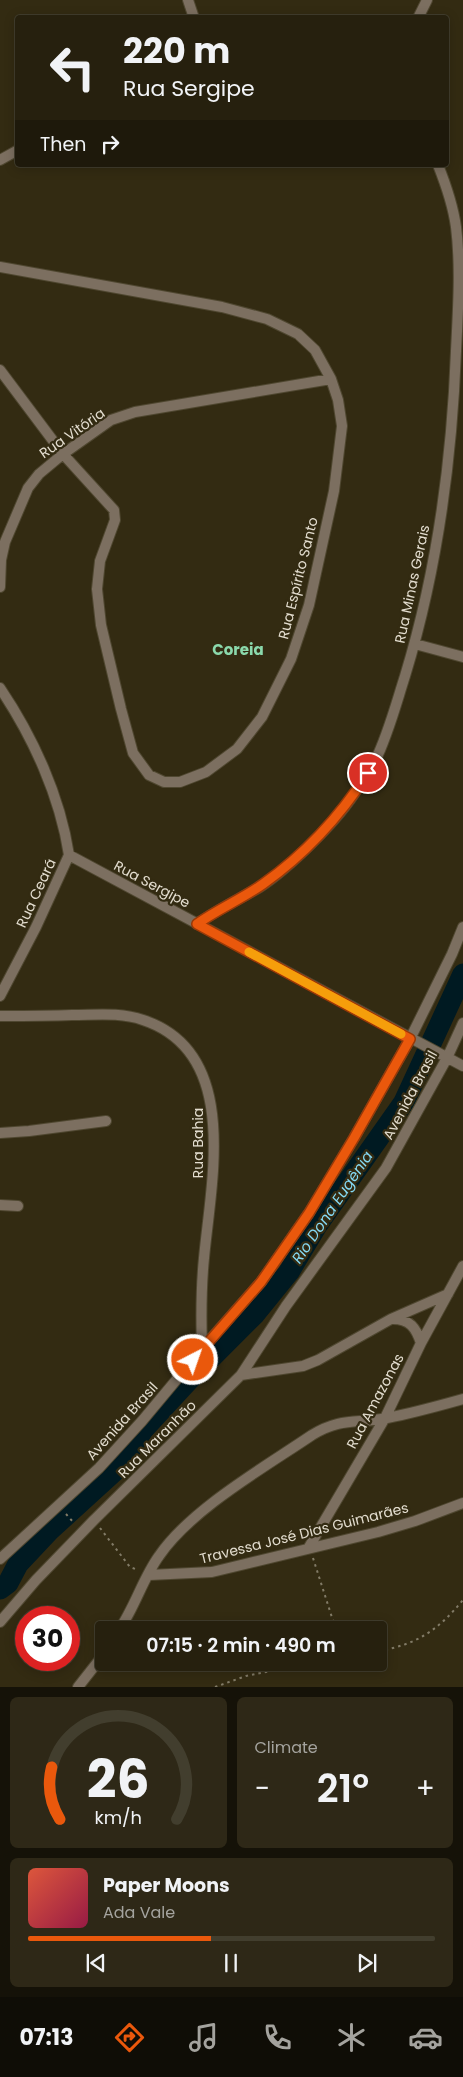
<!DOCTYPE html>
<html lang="en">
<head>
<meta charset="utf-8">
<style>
	body { margin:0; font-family:Poppins,sans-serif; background:#2e2817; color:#f1f3f6; height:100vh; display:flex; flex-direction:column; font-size:19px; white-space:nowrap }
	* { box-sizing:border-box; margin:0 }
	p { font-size:16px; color:#a4a39e }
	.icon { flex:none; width:28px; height:28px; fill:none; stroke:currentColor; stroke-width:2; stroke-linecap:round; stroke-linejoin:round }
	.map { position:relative; height:1687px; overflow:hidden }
	.panel { display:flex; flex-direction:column; gap:10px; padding:10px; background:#151208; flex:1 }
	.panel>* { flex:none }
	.banner { position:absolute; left:15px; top:15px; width:434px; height:152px; border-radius:5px; box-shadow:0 2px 12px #0003,0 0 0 1px #423e2e; background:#26200e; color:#f1f3f6; overflow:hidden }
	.speed { position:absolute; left:15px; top:1606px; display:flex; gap:10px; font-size:25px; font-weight:700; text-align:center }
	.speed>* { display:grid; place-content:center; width:65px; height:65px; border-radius:50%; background:#26200e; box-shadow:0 2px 12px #0003,0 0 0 1px #423e2e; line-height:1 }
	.speed .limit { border:8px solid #d22; background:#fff; color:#111 }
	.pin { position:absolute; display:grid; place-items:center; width:42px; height:42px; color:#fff; margin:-21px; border:2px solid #fff; border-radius:50%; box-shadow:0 1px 5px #0007 }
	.me { position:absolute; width:55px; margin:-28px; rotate:41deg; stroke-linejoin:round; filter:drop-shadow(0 0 4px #0008) }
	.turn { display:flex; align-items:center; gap:18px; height:105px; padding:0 25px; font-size:22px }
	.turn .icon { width:65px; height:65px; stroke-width:2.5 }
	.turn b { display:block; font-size:35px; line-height:42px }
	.then { display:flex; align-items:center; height:48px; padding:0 25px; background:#0003; gap:10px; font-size:19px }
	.big { font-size:38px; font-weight:600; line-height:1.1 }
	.panel .card { flex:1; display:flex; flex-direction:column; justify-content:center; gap:8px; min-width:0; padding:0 18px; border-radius:8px; background:#2e2817 }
	.panel .dial { align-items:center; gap:0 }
	.dial svg { height:130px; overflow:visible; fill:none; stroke:#423e2e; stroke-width:7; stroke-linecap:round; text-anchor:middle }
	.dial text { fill:#f1f3f6; stroke:none }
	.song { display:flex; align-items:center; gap:15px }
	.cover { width:60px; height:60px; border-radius:8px; background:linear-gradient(135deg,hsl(10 70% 55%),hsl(340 70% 35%)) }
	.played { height:5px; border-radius:2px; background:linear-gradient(90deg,#ea580c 45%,#423e2e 45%) }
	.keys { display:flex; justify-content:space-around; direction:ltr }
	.heat { display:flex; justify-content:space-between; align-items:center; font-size:28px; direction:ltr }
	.panel .tiles { flex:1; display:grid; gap:10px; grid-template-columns:1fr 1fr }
	.card:last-child { grid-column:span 2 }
	.trip { position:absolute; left:95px; top:1621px; width:292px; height:50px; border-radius:5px; background:#26200e; box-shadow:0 2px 12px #0003,0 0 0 1px #423e2e; font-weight:600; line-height:50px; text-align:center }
	.dock { display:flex; height:80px; justify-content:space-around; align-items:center; background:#0f0d06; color:#a4a39e }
	.dock .icon { width:35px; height:35px }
	.dock .on { color:#ea580c }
	.dock b { font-size:22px; color:#f1f3f6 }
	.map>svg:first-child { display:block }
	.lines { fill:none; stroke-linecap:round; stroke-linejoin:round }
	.river { stroke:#001a22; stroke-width:21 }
	.street-casing { stroke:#4f4730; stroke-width:12 }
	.path { stroke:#827b67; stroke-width:2; stroke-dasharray:2.5 4; stroke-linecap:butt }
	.street { stroke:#7c6f60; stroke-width:10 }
	.route-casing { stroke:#983908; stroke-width:12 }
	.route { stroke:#ea580c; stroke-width:9 }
	.slow { stroke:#f59e0b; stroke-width:9 }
	.labels { text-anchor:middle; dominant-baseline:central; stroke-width:4.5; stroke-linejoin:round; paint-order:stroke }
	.street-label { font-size:14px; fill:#e3ddcf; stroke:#332b12 }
	.neighbourhood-label { font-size:15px; font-weight:bold; fill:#8bd9ac; stroke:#332b12 }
	.water-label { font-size:15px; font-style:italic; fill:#85daf5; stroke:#332b12 }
</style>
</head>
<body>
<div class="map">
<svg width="463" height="1687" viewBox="0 0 463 1687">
	<rect width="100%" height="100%" fill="#332b12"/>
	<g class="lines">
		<path class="river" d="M0,1589L8,1583L18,1564L49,1531L118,1468L143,1430L190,1379L255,1314L289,1272L316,1227L404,1102L463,974"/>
		<defs>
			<path id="street" d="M188,0L194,18
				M418,18L427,0
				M0,160L18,150
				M0,267L222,307L267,319L298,334L315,350L331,379L338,400L342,426L334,491L309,605L291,659L262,717L237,749L206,772L180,782H164L149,775L133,753L121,709L101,625L97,589L100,561L115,520L114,510L63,454L0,370
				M0,587L1,560L5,542L28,488L39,474L63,454L111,420L135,412L331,379
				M415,644L463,657
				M0,688C33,737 60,796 69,855
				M69,855L463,1066
				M197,924C217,910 239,899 260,887C289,868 335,823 354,794C361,783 369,772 375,761C388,735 396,704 405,676C437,571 452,460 456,351C458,310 461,267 456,227C453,205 446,185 438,165
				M0,996L36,927L69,855
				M0,1016C24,1016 48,1016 72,1015C96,1015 120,1012 143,1020C241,1052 211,1181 204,1258C201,1288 201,1318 202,1349
				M0,1133L29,1131L106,1121
				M0,1205L18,1206
				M393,1319C410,1319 416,1328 421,1343
				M241,1375L286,1306L386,1168L447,1058L463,1023
				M309,1547L385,1418L421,1343L463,1266
				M0,1559L99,1468L142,1421L202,1349L261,1282L309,1213L354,1138L410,1039L452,954L463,927
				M149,1575L212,1572L378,1532L415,1521L463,1503
				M0,1622L36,1580L94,1520L241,1375L303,1366L318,1360L391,1319L448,1294
				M119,1630C135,1607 143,1578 159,1556C191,1509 265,1467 312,1435C342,1417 356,1424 387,1418C413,1413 438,1406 463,1399
				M78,1687L104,1654"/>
		</defs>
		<use href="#street" class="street-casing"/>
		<path class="path" d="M66,1514L74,1523
			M100,1528L130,1567L138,1570
			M313,1558L336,1630
			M379,1651C418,1644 438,1630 463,1600
			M215,1687L246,1676L315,1662"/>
		<use href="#street" class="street"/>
	</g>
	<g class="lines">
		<defs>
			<path id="route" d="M193,1360L261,1282L309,1213L354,1138L410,1039L197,924C218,909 242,899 263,884C304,855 340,816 368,773"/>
		</defs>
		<use href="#route" class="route-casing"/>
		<use href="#route" class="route"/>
		<path class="slow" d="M249,952L401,1034"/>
	</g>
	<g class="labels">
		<g class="street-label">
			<text transform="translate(72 433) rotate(-35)">Rua Vitória</text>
			<text transform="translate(298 578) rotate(-76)">Rua Espírito Santo</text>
			<text transform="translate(412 584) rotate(-78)">Rua Minas Gerais</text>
			<text transform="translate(152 884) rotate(28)">Rua Sergipe</text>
			<text transform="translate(36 893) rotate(-65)">Rua Ceará</text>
			<text transform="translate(410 1095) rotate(-62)">Avenida Brasil</text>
			<text transform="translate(198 1143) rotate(-90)">Rua Bahia</text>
			<text transform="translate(375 1401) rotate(-62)">Rua Amazonas</text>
			<text transform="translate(122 1421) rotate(-48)">Avenida Brasil</text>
			<text transform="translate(157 1439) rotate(-45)">Rua Maranhão</text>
			<text transform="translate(304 1533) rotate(-14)">Travessa José Dias Guimarães</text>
		</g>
		<g class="neighbourhood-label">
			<text x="238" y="649">Coreia</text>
		</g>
		<g class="water-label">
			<text transform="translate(332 1207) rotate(-56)">Rio Dona Eugênia</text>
		</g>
	</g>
</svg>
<div class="speed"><div class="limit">30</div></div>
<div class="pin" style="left:368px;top:773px;background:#d93025"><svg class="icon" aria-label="arrive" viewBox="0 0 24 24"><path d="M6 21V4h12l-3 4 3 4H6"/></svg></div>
<svg class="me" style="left:193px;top:1360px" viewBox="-20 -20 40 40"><circle r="17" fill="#ea580c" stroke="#fff" stroke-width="3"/><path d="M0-11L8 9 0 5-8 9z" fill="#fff"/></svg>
<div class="trip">07:15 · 2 min · 490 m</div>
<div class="banner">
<div class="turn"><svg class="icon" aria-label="left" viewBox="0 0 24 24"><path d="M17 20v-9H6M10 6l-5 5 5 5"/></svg><div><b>220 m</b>Rua Sergipe</div></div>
<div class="then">Then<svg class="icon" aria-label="right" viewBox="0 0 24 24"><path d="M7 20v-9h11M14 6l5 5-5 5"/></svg></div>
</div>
</div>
<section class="panel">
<div class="tiles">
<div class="card dial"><svg viewBox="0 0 100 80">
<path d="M14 69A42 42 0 1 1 86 69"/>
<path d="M14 69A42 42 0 0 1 9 37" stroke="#ea580c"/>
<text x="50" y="56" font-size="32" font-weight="700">26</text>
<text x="50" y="72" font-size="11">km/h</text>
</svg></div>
<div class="card"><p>Climate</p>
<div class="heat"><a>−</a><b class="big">21°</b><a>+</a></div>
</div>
<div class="card">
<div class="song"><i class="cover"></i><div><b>Paper Moons</b><p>Ada Vale</p></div></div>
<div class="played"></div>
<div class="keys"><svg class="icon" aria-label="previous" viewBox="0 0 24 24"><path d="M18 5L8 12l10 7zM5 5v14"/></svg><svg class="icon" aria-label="pause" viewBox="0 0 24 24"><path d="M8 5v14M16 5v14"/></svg><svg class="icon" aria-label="next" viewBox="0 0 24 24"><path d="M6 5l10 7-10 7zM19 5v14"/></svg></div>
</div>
</div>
</section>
<nav class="dock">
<b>07:13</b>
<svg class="icon on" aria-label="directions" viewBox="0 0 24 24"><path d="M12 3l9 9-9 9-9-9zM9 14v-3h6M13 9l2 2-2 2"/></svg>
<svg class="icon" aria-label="music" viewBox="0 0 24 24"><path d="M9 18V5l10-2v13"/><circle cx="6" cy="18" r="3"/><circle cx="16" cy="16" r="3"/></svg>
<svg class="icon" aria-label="phone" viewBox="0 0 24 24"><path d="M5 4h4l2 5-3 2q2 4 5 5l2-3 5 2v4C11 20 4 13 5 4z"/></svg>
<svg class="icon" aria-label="climate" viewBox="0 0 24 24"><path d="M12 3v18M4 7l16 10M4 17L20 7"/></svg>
<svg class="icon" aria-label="car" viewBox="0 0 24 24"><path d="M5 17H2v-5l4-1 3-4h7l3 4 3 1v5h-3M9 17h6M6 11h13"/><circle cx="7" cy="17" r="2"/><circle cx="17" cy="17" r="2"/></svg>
</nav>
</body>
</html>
